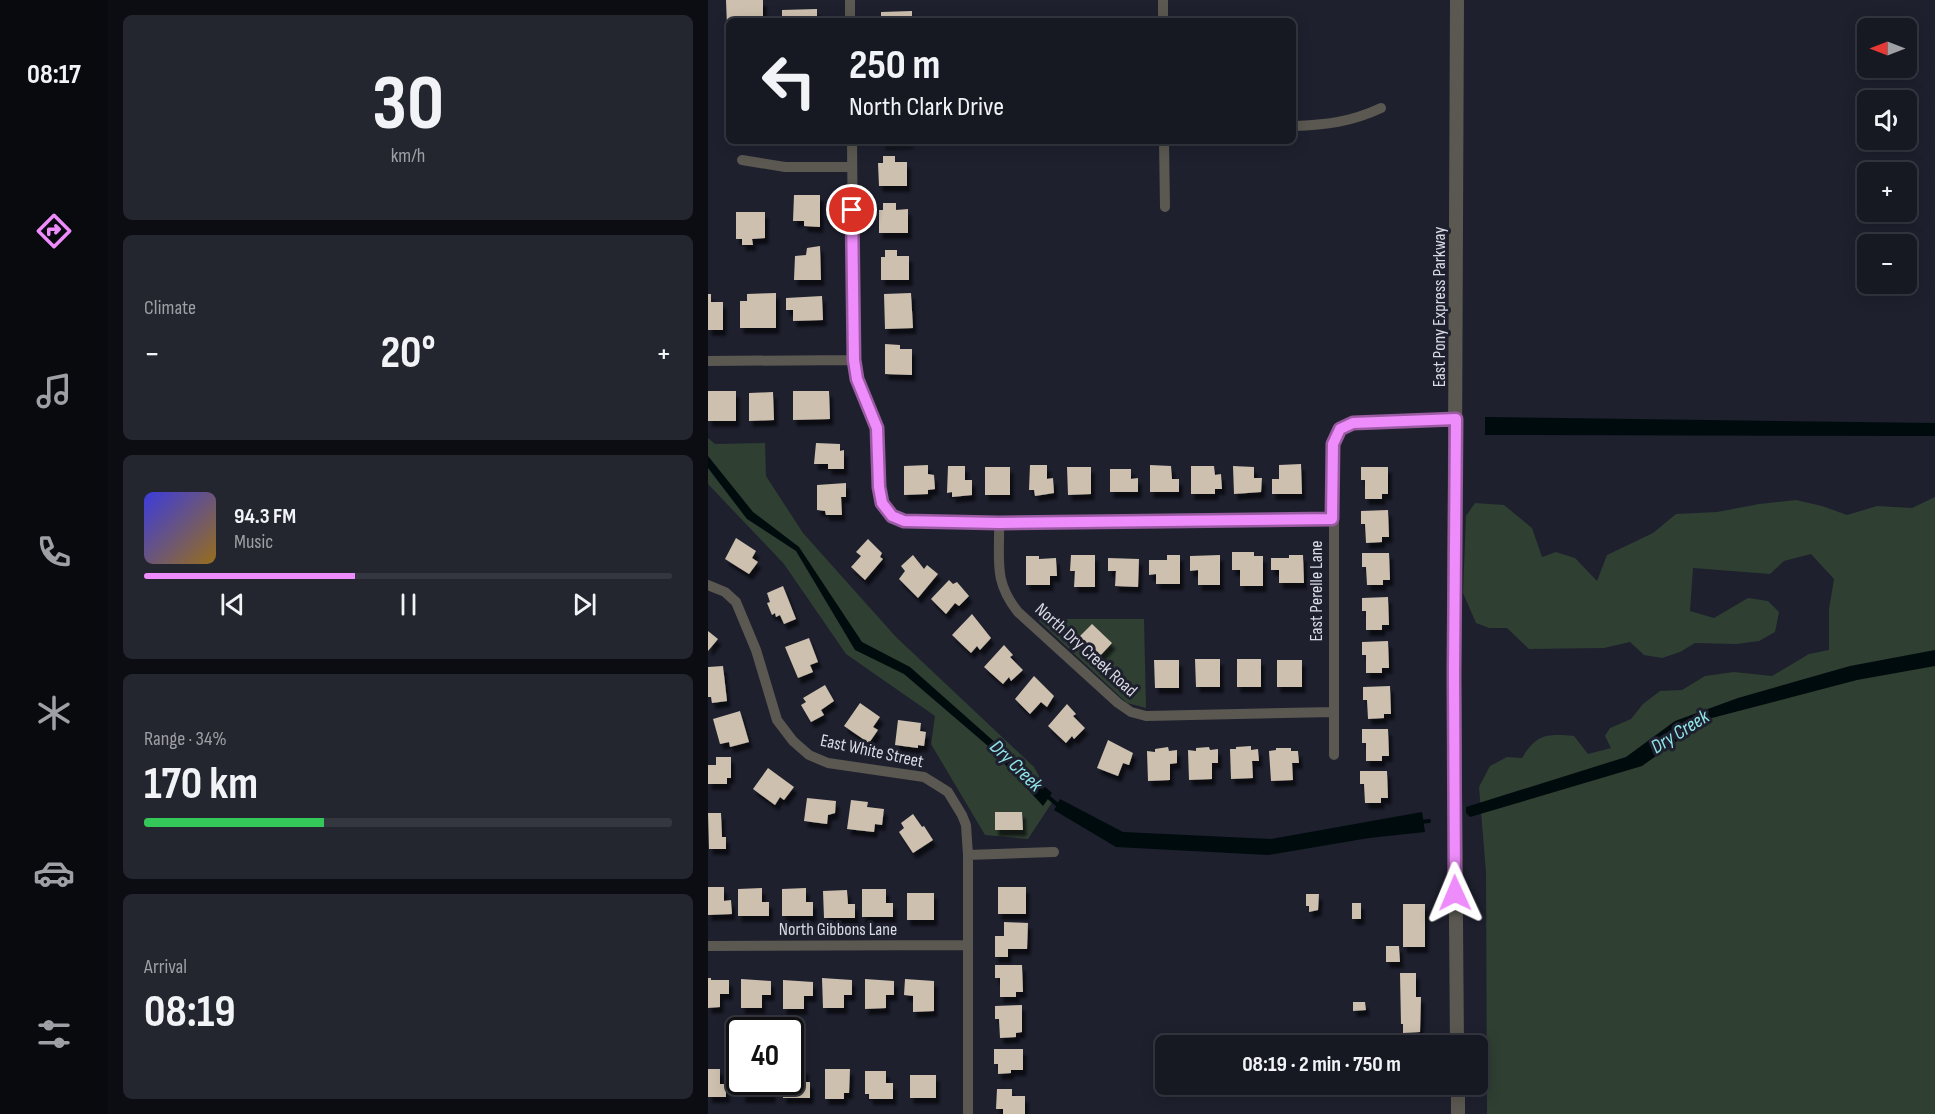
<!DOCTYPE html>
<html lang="en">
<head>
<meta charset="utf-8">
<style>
	body { margin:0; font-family:"Sofia Sans Condensed",sans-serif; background:#23252f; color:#f1f3f6; height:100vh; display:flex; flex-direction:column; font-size:22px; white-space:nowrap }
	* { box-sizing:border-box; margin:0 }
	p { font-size:20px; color:#9ea0a5 }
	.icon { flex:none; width:33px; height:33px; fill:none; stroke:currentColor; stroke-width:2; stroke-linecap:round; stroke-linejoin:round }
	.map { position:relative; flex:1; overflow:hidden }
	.panel { display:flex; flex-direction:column; gap:15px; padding:15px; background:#0c0d13; width:600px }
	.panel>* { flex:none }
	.hud { position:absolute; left:18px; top:18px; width:570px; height:126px; border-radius:9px; box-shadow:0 3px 15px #0003,0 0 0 2px #353740; background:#161822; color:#f1f3f6; overflow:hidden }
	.needle { width:39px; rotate:270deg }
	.tools { position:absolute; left:1149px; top:18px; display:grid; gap:12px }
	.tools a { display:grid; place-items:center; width:60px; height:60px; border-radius:9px; background:#161822; box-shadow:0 3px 15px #0003,0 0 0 2px #353740; font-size:30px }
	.speed { position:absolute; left:18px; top:1017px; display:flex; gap:12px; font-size:30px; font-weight:700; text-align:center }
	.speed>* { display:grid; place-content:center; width:78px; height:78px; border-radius:50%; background:#161822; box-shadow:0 3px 15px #0003,0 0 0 2px #353740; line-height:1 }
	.speed .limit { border:3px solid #111; border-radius:9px; background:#fff; color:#111 }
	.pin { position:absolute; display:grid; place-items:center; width:51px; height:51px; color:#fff; margin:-26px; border:3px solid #fff; border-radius:50%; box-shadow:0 2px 6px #0007 }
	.me { position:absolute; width:66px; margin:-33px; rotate:359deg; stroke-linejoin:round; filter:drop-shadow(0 0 4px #0008) }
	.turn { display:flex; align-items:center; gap:21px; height:126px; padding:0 24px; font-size:27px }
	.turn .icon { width:78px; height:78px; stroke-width:2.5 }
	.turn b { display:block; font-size:42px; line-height:51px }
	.big { font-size:45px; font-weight:700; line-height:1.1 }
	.panel .card { flex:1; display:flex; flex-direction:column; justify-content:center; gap:9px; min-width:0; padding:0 21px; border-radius:9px; background:#23252f }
	.panel .dial { align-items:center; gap:0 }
	.dial b { font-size:78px; line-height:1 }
	.song { display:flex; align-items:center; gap:18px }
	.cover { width:72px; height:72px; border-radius:9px; background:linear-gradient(135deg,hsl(240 70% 55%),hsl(40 70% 35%)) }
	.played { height:6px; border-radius:3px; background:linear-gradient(90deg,#ed8cfa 40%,#353740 40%) }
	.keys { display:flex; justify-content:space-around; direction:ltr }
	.heat { display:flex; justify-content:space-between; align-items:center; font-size:33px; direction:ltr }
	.charge { height:9px; border-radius:4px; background:linear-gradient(90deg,#34c759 34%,#353740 0) }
	.trip { position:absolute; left:447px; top:1035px; width:333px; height:60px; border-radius:9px; background:#161822; box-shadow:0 3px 15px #0003,0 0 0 2px #353740; font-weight:700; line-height:60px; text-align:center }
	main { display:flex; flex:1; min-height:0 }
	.tab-bar { display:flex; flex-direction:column; width:108px; justify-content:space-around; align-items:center; background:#090a0e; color:#9ea0a5 }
	.tab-bar .icon { width:42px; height:42px }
	.tab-bar .selected { color:#ed8cfa }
	.tab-bar b { font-size:27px; color:#f1f3f6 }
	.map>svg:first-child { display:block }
	.green { fill:#2f3f32 }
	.water { fill:#000b0d }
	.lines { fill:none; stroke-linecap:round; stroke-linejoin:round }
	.stream { stroke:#000b0d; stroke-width:4 }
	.building { fill:#cdc0af; filter:url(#shadow) }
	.minor { stroke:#5b5851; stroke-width:10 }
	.tertiary { stroke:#5b5851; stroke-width:14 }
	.route-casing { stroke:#9a5ba2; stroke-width:15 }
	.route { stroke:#ed8cfa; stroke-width:10 }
	.labels { text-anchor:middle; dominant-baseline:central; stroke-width:6; stroke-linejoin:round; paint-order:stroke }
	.street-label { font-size:18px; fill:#d9dae4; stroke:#1e202e }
	.water-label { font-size:20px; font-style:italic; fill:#90e6ea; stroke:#1e202e }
</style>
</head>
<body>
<main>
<nav class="tab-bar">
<b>08:17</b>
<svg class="icon selected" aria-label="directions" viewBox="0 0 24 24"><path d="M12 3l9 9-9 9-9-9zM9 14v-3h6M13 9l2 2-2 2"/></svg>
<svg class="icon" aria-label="music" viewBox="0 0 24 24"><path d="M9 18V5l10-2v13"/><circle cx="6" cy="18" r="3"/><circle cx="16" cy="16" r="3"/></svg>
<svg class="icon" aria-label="phone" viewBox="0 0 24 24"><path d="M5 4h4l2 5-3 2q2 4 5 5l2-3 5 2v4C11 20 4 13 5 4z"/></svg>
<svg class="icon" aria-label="climate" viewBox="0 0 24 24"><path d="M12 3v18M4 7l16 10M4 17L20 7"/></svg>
<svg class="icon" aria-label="car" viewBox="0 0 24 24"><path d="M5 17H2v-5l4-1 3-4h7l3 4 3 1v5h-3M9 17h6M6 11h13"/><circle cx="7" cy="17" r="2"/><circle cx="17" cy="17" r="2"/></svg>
<svg class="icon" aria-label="filters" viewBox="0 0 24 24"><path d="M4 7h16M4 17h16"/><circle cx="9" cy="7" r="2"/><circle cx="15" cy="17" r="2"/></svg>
</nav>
<section class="panel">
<div class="card dial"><b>30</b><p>km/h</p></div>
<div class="card"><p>Climate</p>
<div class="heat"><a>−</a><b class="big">20°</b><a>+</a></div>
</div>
<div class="card">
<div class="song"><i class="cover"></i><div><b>94.3 FM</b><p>Music</p></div></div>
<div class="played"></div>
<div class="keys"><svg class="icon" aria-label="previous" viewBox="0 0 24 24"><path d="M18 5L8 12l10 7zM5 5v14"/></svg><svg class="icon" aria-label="pause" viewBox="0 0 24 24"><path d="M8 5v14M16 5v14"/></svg><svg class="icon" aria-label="next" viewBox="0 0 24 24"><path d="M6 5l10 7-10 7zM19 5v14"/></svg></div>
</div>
<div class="card"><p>Range · 34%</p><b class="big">170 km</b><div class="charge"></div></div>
<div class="card"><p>Arrival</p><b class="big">08:19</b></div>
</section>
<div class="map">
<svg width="1227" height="1114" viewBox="0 0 1227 1114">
	<defs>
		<filter id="shadow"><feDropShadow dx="3.5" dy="6" stdDeviation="1.5" flood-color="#0009"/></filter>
	</defs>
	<rect width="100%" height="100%" fill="#1e202e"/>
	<path class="green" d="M0,438L7,444L57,443L58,476L95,533L188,637L326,767L345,801L320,839L277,835L223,744L227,716L138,654L76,564L0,484Z
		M1227,497V1114H779L778,872L771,787L782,766L799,757L814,758C829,733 840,734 866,736L880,754L903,748L897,736L902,728L923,719L935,704L952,691L974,690L997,676L1026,672L1064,676L1101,654L1121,650V609L1126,579L1103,554L1076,561L1062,574L985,568L982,611L1006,618L1040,598L1060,601L1071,612L1067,632L1051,641L1028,644L987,643L972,652L954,658L936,655L922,642L896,648L821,649L799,628H781L768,623L755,593L758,516L767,503L796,505L824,528L834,557L848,552L867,558L889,581L899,555L945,533L968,514L1009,512L1051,504L1088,500L1114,506L1139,515L1169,506L1204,508Z
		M332,619H436L438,708L419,703L331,621Z"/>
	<path class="water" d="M777,417L1227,423V436L777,435Z
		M0,456L45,512L91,547L154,642L202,667L344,793L335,806L280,746L196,674L147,650L88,551L39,519L0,468Z
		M1227,650V666L1149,680L1000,719L934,766L762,817L758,813V807L918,757L967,721L1030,698L1142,666Z
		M352,799L415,832L563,839L714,812L717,832L661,838L560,855L408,847L346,810Z"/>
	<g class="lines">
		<path class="stream" d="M338,795L352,807
			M712,822L721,821"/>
	</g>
	<path class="building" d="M18,0H55V21H21V26H19Z
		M109,9V21H74V10Z
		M204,11V21H173V12Z
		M174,141H202V143L174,144Z
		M175,156H187V162H199V186H171L170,163H175Z
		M86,195H112V227L96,226V221H85Z
		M175,203H188V210L200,209V233H171V210H175Z
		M28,212H57V238L44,239L45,245H34V239H28Z
		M112,246L113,280H86L87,256L98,255L99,248Z
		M177,250H189V256H201V280H173V257H177Z
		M68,293V328H32V301H39V294Z
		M203,293L205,328L177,329L176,294Z
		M0,294H3V302H15V330H0Z
		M114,296L115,320L85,321V310H78V298Z
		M177,344L192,345V349H204V375L177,374Z
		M0,391H28V421H0Z
		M85,391H121L122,419L85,420Z
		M65,392L66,420L41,421V393Z
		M108,443L132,444V451L136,450V469H120V464H106Z
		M593,464L594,494H564V479H571V465Z
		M220,465V474L226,475L227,489L220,490V494L196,495V466Z
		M322,465H339V479L345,478L346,493L327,496L326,490H321Z
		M442,465L463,466L464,479H471V492H442Z
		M240,466H257V480H264V495L244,497V492L239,493Z
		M483,466H506L507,475L513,474L514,489H507V494H483Z
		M525,466L546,467V478H554L553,492L526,494Z
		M277,467H302V495H277Z
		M359,467H383V494L360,495Z
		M653,467H680V494H674V499H657V480H653Z
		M402,469H423V479L430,478V492H402Z
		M138,483V497H133L134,515H118L117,511L109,510V485Z
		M680,510L681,537H674V542L658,543L657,524H653V511Z
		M28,538L48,551L44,558L50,562L41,574L17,559Z
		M160,539L174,553L172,557L175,559L157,580L143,567L153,556L148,552Z
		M524,552H546V556H555V586H532V570H524Z
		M654,553H681L682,580H675V585H659L658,567H654Z
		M205,555L216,569L219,565L230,574L210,598L191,579L197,571L193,566Z
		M363,555H387V587H366L367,571H362Z
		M459,555H472V584H448V574L441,575V560H459Z
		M512,555V585H490V570L482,571V556Z
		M581,555H595L596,583H571V570H563V558H581Z
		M318,556H331V559L348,558L349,576H342V585H318Z
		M400,558L431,559L430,587L407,586L408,571H400Z
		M241,580L245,584L249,582L261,596L251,606L247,603L238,614L223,599Z
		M75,586L88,619L76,624L72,615L68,617L67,613L64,615L59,603L62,602L59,593Z
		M680,597L681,625H674V630H658V611H654V598Z
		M264,614L283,638L272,650L269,646L263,653L244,635Z
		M384,624L404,643L390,658L370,638Z
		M0,631L10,639L0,651Z
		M101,638L110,662L102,665L105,672L90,678L77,647Z
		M680,641L681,668H674V673H658V655H654V642Z
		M296,645L305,655L302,657L315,670L303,681L301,677L295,684L276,667Z
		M487,659H512V687H488Z
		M529,659H553V687H529Z
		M446,660H471V688H447Z
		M569,660H594V687H569Z
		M15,666L19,701L4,703L3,697H0V667Z
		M326,676L346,696L339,707L333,702L322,714L307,699Z
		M117,685L126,701L113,710L116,715L103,722L93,705L98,702L95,698Z
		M682,686L683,714H676V718L660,719L659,700H655V687Z
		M152,703L172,717L165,727L170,730L161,743L136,726Z
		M359,704L368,714L365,716L377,728L366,739L364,736L358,743L340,726Z
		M32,711L41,742L22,747L21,742L12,744L5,719Z
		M190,720L213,723L212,731L218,732L216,746L210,745V748L187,745Z
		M654,729H680L681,756H674V761H658V743H654Z
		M400,740L425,753L421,765L415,763L410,776L389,768Z
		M543,746V750L550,749L551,761H544L545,778L523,779L522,749H528V747Z
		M460,747L461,751L469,750V763L462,764V780L440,781L439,751L447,752V749Z
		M501,747L502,750L510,749V763H504V779L481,780L480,750L488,751V748Z
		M568,748H583V751H590L591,763H584L585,780L563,781L561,751L568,750Z
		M8,757H23V778H19V784H0V765H8Z
		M60,768L86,787L76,800L72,797L67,805L45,789Z
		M652,771H679L680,798H673V803H657L656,784H652Z
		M99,798L128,801L127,813L120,815L119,824L96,821Z
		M143,800L160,802L159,807L176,809L174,825L167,824L166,832L139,829Z
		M287,812H314L315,830H287Z
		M0,813H13L14,837H18V849H1Z
		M205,814L214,827L216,826L225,840L205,853L191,832L196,828L193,823Z
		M0,887H16V901L23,900L24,914L0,915Z
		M290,887H318V914H290Z
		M54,888V902H61V916H30V889Z
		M98,888V902H105V916H74V889Z
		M154,889H178V903H185V917H154Z
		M139,890L140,904H147V918H116L115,891Z
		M199,893H226V920H199Z
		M598,894H611L610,910L601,912V906H598Z
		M644,903H653V919H644Z
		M695,904H717V947H695Z
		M296,922L320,923L319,949H300V957H287V936H296Z
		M678,946H691L692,962H678Z
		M287,965H314L315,992H308V997H292V978H287Z
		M692,973H708V997H713L712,1032L695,1033V1024H693Z
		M0,978H3V980H21V994H12V1007L0,1008Z
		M114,978L144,980V995H136V1008H115Z
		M33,979L63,981V995H54V1008H33Z
		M157,979L186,981V995H178V1008L157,1009Z
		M197,979L226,981V1011L205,1012V996L196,995Z
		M75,980L105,982V996H96V1009H75Z
		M645,1002H657L658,1010L645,1011Z
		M314,1005V1032L308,1033V1037L292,1038L291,1019H287V1006Z
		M286,1049H315V1070H303V1073L290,1074V1064H286Z
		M82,1068H97V1082H102V1098H75V1082H82Z
		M0,1069H12V1084H18V1097H0Z
		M117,1069H142L141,1093H136V1099H117Z
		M157,1071H178V1083H185V1099H161V1094H157Z
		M202,1075H228V1098H202Z
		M34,1082H64V1097H34Z
		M289,1089H304V1096H317V1114H295V1109H288Z"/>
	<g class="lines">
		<path class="minor" d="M142,0V21
			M455,0V21
			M585,126C618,125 643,122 673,108
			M144,141L146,360L149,379L169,428L171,487L174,503L184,516L196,521L291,523L625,520
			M456,141L457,207
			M34,160L77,167H144
			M0,361L146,360
			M291,523C292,561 285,581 310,612L410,703L423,712L438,716L626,712
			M0,585L17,592L28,602L48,650L69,720L85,741L101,755L120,763L216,777L229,785L240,792L254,815L258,825L260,855V1114
			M626,755V440L632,429L645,422L748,419
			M260,855L346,852
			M0,946L260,945"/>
		<path class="tertiary" d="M749,1046L746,674L749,0
			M750,1084V1114"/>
	</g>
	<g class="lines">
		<defs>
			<path id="route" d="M144,210L146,360L149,379L169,428L171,487L174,503L184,516L196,521L291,523L624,519L625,444L632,429L645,423L748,419L746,674L747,893"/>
		</defs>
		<use href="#route" class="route-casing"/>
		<use href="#route" class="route"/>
	</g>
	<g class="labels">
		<g class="street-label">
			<text transform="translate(731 307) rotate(-90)">East Pony Express Parkway</text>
			<text transform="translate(608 591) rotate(-90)">East Perelle Lane</text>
			<text transform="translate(378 650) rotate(42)">North Dry Creek Road</text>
			<text transform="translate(164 751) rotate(12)">East White Street</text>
			<text x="130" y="929">North Gibbons Lane</text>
		</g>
		<g class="water-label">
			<text transform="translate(972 732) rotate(-32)">Dry Creek</text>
			<text transform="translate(308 766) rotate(44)">Dry Creek</text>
		</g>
	</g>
</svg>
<div class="tools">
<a><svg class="needle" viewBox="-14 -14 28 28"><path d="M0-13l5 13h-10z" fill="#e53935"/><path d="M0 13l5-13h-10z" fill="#9ea0a5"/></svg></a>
<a><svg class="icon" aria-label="sound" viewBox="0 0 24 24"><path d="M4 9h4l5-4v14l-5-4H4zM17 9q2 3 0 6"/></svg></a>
<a>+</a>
<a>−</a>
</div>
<div class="speed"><div class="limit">40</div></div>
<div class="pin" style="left:144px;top:210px;background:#d93025"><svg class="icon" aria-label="arrive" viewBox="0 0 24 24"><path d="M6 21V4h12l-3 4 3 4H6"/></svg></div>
<svg class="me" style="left:747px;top:893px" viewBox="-20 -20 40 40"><path d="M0-17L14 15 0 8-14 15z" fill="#ed8cfa" stroke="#fff" stroke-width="4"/></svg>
<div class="trip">08:19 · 2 min · 750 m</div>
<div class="hud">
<div class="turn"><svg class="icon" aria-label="left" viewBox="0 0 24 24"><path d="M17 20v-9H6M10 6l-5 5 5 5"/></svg><div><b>250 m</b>North Clark Drive</div></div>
</div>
</div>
</main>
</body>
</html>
